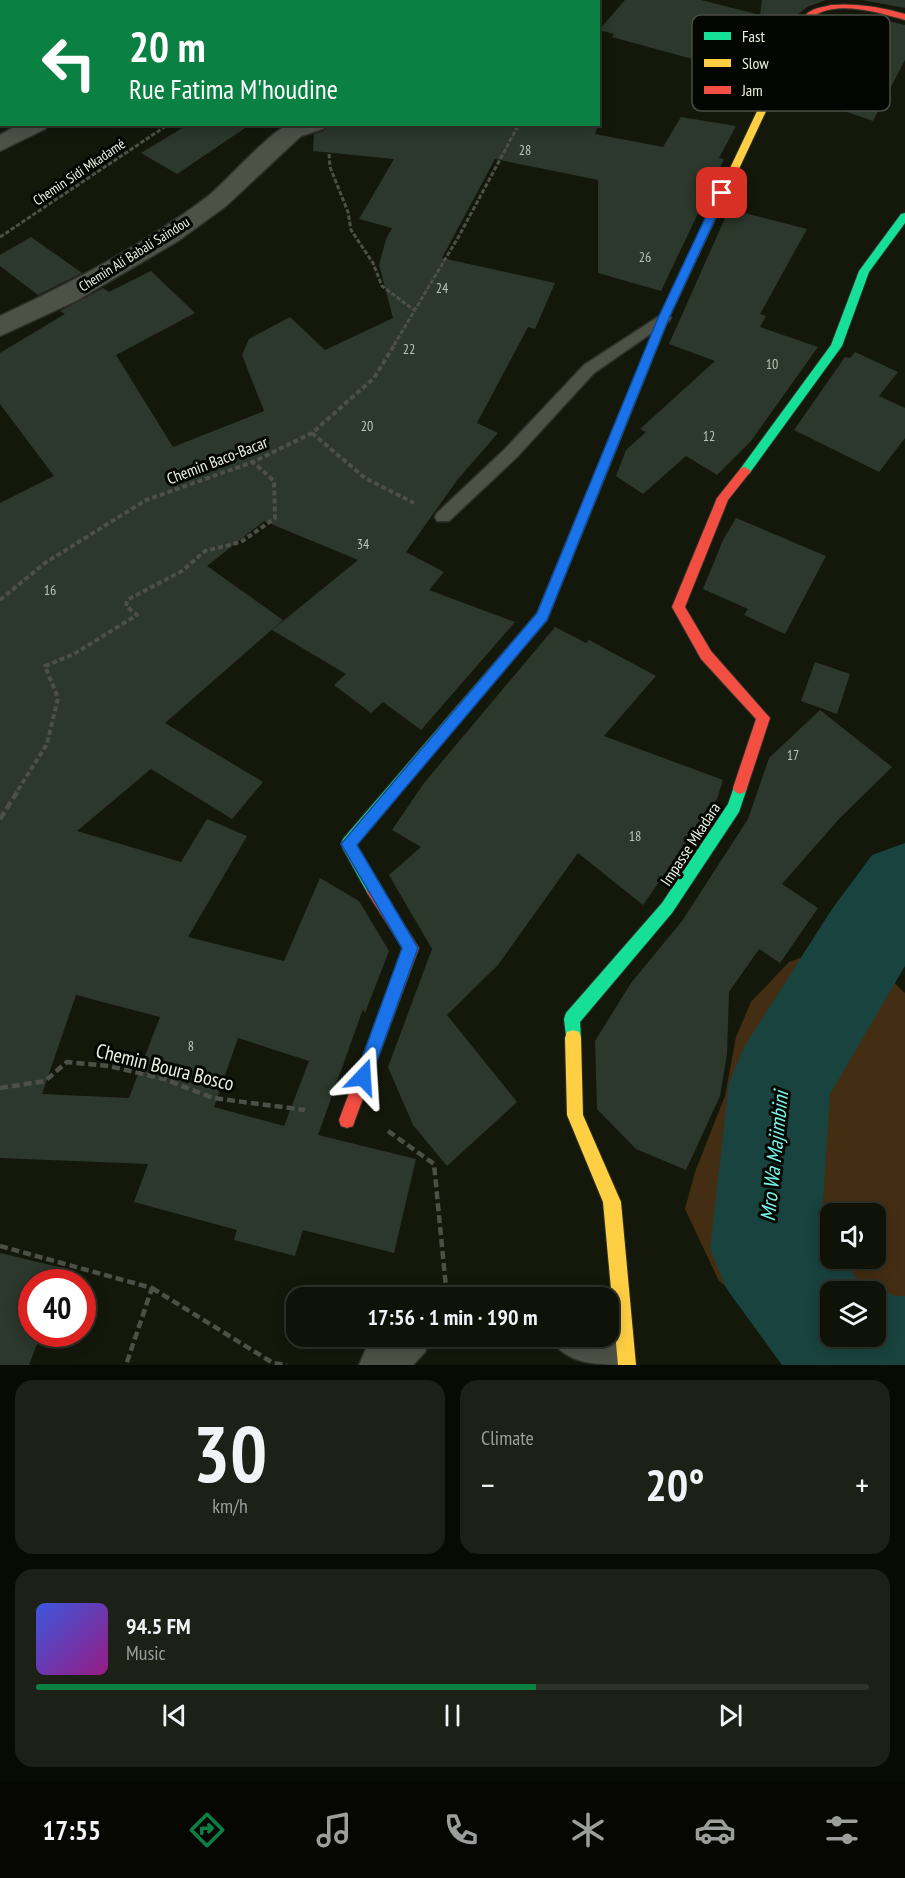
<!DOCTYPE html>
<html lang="en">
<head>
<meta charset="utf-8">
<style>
	body { margin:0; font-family:"PT Sans Narrow",sans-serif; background:#1d2016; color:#f1f3f6; height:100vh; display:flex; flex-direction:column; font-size:22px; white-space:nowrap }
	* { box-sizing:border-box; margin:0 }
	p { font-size:20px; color:#9b9e9c }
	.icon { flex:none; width:33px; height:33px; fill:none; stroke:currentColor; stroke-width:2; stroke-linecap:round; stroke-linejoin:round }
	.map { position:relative; height:1365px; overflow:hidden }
	.side { display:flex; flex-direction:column; gap:15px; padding:15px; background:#080a04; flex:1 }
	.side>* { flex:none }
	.hud { position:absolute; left:0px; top:0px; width:600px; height:126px; box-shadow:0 3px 15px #0003,0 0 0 2px #2f3229; background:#0b8043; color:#fff; overflow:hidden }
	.buttons { position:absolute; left:820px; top:1203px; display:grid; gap:12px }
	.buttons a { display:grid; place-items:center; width:66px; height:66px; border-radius:12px; background:#0f1208; box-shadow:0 3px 15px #0003,0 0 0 2px #2f3229; font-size:30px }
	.speed { position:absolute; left:18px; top:1269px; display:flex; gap:12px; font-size:30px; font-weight:700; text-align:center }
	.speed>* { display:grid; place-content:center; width:78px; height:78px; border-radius:50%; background:#0f1208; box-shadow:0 3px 15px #0003,0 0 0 2px #2f3229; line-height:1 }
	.speed .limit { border:9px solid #d22; background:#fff; color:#111 }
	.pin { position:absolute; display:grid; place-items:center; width:51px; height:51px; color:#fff; margin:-26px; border-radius:12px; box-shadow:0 3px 9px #0006 }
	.me { position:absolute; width:66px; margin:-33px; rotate:20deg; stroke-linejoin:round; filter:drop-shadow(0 0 4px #0008) }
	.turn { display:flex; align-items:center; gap:21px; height:126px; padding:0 30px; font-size:27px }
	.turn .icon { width:78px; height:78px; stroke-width:2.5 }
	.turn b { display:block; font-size:42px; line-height:51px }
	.big { font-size:45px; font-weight:700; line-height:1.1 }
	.side .tile { flex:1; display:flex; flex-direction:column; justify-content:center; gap:9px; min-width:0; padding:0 21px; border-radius:18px; background:#1d2016 }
	.side .dial { align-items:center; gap:0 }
	.dial b { font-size:78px; line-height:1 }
	.song { display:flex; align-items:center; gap:18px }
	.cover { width:72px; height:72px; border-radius:9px; background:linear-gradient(135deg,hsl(230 70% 55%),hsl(310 70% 35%)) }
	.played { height:6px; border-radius:3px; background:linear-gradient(90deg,#0b8043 60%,#2f3229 60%) }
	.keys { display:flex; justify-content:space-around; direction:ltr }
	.heat { display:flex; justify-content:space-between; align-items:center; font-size:33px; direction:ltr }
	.side .tiles { flex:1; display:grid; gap:15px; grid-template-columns:1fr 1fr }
	.tile:last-child { grid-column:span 2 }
	.trip { position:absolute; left:286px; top:1287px; width:333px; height:60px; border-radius:18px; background:#0f1208; box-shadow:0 3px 15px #0003,0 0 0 2px #2f3229; font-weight:700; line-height:60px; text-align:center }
	.menu { display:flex; height:96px; justify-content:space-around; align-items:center; background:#060703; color:#9b9e9c }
	.menu .icon { width:42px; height:42px }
	.menu .current { color:#0b8043 }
	.menu b { font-size:27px; color:#f1f3f6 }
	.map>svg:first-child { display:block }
	.green { fill:#442e13; fill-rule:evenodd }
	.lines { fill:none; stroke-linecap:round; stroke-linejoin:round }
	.river { fill:#19433f; fill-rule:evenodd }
	.building { fill:#2c382c; fill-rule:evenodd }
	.lane-casing { stroke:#2f322a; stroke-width:3 }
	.street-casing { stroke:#2f322a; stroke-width:3 }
	.fast-casing { stroke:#2f322a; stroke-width:2 }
	.slow-casing { stroke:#2f322a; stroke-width:2 }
	.jam-casing { stroke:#2f322a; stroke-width:2 }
	.path-far2 { stroke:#4c5046; stroke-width:3; stroke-dasharray:4.5 2; stroke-linecap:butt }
	.path-far1 { stroke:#4c5046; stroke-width:4; stroke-dasharray:5 3; stroke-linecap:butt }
	.path { stroke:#4c5046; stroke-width:4.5; stroke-dasharray:8 4; stroke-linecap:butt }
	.lane { fill:#4d5247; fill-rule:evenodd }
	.street { fill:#4d5247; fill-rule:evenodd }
	.fast { fill:#16e098; fill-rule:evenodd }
	.slow { fill:#ffcf43; fill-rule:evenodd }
	.jam { fill:#f24e42; fill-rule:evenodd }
	.route { fill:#1a73e8; stroke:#114b97; stroke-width:1.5 }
	.labels { text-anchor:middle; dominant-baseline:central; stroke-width:6; stroke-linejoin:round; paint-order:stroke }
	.number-label { font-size:14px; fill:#bac4b4 }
	.far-street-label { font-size:14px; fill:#eaf2e1; stroke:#040701 }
	.street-label { font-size:16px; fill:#eaf2e1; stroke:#040701 }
	.near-street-label { font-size:20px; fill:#eaf2e1; stroke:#040701 }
	.near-water-label { font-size:21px; font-style:italic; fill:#77f5eb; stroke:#040701 }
	.key { fill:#040701; stroke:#494e44; stroke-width:1.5 }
	.key-label { font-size:16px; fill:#eaf2e1 }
</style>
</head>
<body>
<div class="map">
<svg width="905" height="1365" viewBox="0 0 905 1365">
	<rect width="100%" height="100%" fill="#14180b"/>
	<path class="green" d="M835,945L874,964L905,993V1321L876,1327V1292H831V1333L793,1338L719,1281L685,1209L695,1172L725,1096L736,1037L751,1002L789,962ZM831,1214H876V1258H831Z"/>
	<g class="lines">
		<path class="river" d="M905,843V966L830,1094L821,1232L831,1245V1258H841L860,1283L896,1296H905V1365H782L726,1288L710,1249L729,1083L744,1047L832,909L872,855ZM831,1292H876V1336H831Z"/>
	</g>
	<path class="building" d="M625,0H701L760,15L762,0H826L807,7L793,18L762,78L612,37L614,34L599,30Z
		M862,0H905V8Z
		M843,15L868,16L905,25V60L873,121L827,105L829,96L786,85L812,29L821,21Z
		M681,117L736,126L719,158L724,159L661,291L598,273V180L495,159L442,258L555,283L535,329L528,327L477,423L498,433L458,479L406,552L444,572L429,590L515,622L421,730L383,702L371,713L334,685L346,674L272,630L358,560L264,521L207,566L283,620L165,723L263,782L232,819L151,769L77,831L181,862L207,819L247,836L188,937L284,961L320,878L359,901L389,951L365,1013L363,1009L318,1135L416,1159L394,1253L303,1230L295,1256L234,1240L237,1230L134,1202L148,1164L0,1158V503L54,476L0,404V353L65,314L60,311L103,288L109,292L151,271L195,313L116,355L173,447L264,411L242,355L249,339L290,317L325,350L393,318L379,265L386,239L392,228L359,219L394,159L313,151L314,134L324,131L328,124H598L595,134L663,147ZM76,995L160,1017L129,1098L42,1094ZM238,1038L309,1061L284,1126L214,1107Z
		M189,124H251L177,174L141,153Z
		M729,209L807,229L760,314L766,316L760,327L818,347L751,441L717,475L686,456L643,494L616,476L626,450L646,432L640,429L715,361L669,344Z
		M31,237L82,273L38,295L0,266V255Z
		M855,352L898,372L879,396L905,408V438L879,472L794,430L845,357L850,358Z
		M736,518L826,556L785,634L744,615L748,609L703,589L723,540Z
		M555,627L586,643L589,640L656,676L604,736L723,780L717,799L643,905L578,853L498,965L447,1015L517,1102L447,1166L413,1125L388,1067L432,949L389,875L421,847L392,830L424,783Z
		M815,662L850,674L837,714L801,701Z
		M820,710L892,767L839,819L782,884L818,908L780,963L759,949L729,992L727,1054L720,1096L686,1170L636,1149L597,1109L595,1041L631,983L682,921L748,819L769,758Z
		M0,1253L67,1269L62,1282H32V1334H41L29,1365H0Z"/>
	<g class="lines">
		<defs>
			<path id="lane" d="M664,313L669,315L671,318L669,321L594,373L517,457L449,521H437L435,517L437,513L505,449L584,365Z"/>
			<path id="street" d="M0,0H20L2,2V7Z
				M245,0H267L244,2Z
				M354,0H374L353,2Z
				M19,124H48L45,129L0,151V135Z
				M290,124H326L323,129L301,136L226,206L178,241L76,301L0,336V316C72,282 144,245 207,197C226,182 271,130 290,124Z
				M378,1336H431L425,1352L413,1365H359L366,1349Z
				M549,1336C585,1336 616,1326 633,1365C596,1365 565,1365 549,1336Z"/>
			<path id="fast" d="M905,213V223L869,272L842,346L749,474H741L739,471L741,468L831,345L859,271L901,214Z
				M602,466L608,470L547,620L356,845L380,889L378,894L373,896L368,894L343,849L341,844L343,839L537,613L596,470Z
				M740,782L745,784L747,788L739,812L672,913L580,1022L581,1038L579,1044L573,1046L567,1044L564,1019L566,1013L662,903L728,804L735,784Z"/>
			<path id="slow" d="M768,88L776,90L669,318L608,470L602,474L598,473L596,470L659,318Z
				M573,1030L579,1032L581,1038L583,1115L621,1202L636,1365H618L603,1202L567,1115L565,1038L567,1032Z"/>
			<path id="jam" d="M831,5C856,3 881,7 905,14V20C879,13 839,0 814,16C796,29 784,70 776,90L768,92L766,90C776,69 789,25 809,12C815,8 823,7 831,5Z
				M745,467L751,471L728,500L685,607L711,651L770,718L747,788L745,792L740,794L735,792L733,788L756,719L701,659L672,607L717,498L741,468Z
				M373,882L378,884L419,948L355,1120L353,1126L347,1128L341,1126L339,1120L403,949L368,894L366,889L368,884Z"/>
		</defs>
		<use href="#lane" class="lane-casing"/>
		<use href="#street" class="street-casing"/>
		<use href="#fast" class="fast-casing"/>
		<use href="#slow" class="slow-casing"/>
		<use href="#jam" class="jam-casing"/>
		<path class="path-far2" d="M329,154L330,167L348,212L351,230L373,263L382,286L414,310
			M0,237L169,124
			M394,345L459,236L519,124"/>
		<path class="path-far1" d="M312,433L365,478L414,503
			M0,600L45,563L146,500L253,462L312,433L374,378L395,344
			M18,790L47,744L58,698L45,666L74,654L137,615L126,606L127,600L182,571L205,551L241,542L275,518L274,481L253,462"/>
		<path class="path" d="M0,819L19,789
			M0,1088L45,1081L67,1062L109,1066L164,1079L213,1098L305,1110
			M388,1131L434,1164L447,1298
			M0,1246L152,1288L126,1365
			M152,1288L273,1363L287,1365"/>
		<use href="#lane" class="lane"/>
		<use href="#street" class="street"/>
		<use href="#fast" class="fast"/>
		<use href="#slow" class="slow"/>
		<use href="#jam" class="jam"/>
	</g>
	<path class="route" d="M722,190L727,193L669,318L547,620L357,845L418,948L371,1077L369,1083L363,1085L357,1083L355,1077L402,948L341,844L537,613L658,318L717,193Z"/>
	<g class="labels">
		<g class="number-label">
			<text x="525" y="150">28</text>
			<text x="645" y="257">26</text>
			<text x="442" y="288">24</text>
			<text x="409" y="349">22</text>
			<text x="772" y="364">10</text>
			<text x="367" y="426">20</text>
			<text x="709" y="436">12</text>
			<text x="363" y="544">34</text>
			<text x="50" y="590">16</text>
			<text x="793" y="755">17</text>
			<text x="635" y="836">18</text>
			<text x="191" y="1046">8</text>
		</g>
		<g class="far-street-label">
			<text transform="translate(79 172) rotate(-34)">Chemin Sidi Mkadamé</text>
			<text transform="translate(134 254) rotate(-32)">Chemin Ali Babali Saindou</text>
		</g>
		<g class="street-label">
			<text transform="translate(217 460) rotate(-21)">Chemin Baco-Bacar</text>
			<text transform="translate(690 844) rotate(-57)">Impasse Mkadara</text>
		</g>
		<g class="near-street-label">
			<text transform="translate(165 1067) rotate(14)">Chemin Boura Bosco</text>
		</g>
		<g class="near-water-label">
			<text transform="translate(774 1156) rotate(-84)">Mro Wa Majimbini</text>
		</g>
	</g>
	<rect x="692" y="15" width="198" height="96" rx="9" class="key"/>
	<rect x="704" y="32" width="27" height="8" fill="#16e098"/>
	<rect x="704" y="59" width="27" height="8" fill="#ffcf43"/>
	<rect x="704" y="86" width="27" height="8" fill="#f24e42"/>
	<g class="key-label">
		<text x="742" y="42">Fast</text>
		<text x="742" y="69">Slow</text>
		<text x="742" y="96">Jam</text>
	</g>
</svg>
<div class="buttons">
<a><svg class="icon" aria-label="sound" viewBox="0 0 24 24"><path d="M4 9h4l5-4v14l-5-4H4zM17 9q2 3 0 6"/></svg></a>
<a><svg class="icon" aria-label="layers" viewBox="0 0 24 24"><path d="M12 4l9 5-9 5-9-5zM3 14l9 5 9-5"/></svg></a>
</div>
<div class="speed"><div class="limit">40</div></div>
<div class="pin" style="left:722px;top:193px;background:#d93025"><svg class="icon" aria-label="arrive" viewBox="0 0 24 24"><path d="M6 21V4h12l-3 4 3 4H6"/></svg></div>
<svg class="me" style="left:363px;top:1077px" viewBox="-20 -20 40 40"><path d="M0-17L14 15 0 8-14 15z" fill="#1a73e8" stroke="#fff" stroke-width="4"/></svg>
<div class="trip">17:56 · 1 min · 190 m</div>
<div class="hud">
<div class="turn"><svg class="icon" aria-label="left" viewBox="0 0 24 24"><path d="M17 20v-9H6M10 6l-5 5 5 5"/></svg><div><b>20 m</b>Rue Fatima M'houdine</div></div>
</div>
</div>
<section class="side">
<div class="tiles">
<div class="tile dial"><b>30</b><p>km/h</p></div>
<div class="tile"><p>Climate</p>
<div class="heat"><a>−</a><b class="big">20°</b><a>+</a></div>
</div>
<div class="tile">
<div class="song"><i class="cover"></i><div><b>94.5 FM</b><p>Music</p></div></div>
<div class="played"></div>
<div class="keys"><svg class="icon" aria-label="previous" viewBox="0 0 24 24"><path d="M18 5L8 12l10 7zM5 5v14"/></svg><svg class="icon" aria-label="pause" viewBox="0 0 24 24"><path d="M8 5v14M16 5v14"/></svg><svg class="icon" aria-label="next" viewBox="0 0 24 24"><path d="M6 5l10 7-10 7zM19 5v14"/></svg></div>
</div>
</div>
</section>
<nav class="menu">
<b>17:55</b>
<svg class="icon current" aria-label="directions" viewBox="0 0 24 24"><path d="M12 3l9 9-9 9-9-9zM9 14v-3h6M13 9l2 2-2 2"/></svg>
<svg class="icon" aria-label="music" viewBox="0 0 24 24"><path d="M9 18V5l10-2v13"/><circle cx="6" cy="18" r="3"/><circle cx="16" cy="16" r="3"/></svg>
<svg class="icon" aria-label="phone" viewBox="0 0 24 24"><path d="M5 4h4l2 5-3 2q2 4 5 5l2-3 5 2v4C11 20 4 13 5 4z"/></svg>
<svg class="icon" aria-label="climate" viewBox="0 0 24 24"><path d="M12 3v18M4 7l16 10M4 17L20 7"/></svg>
<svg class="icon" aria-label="car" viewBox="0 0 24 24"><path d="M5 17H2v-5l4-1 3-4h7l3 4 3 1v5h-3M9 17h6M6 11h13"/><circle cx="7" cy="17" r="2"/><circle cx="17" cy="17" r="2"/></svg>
<svg class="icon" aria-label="filters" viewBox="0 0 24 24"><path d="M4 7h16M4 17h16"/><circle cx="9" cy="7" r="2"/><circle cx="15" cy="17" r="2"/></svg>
</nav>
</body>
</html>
